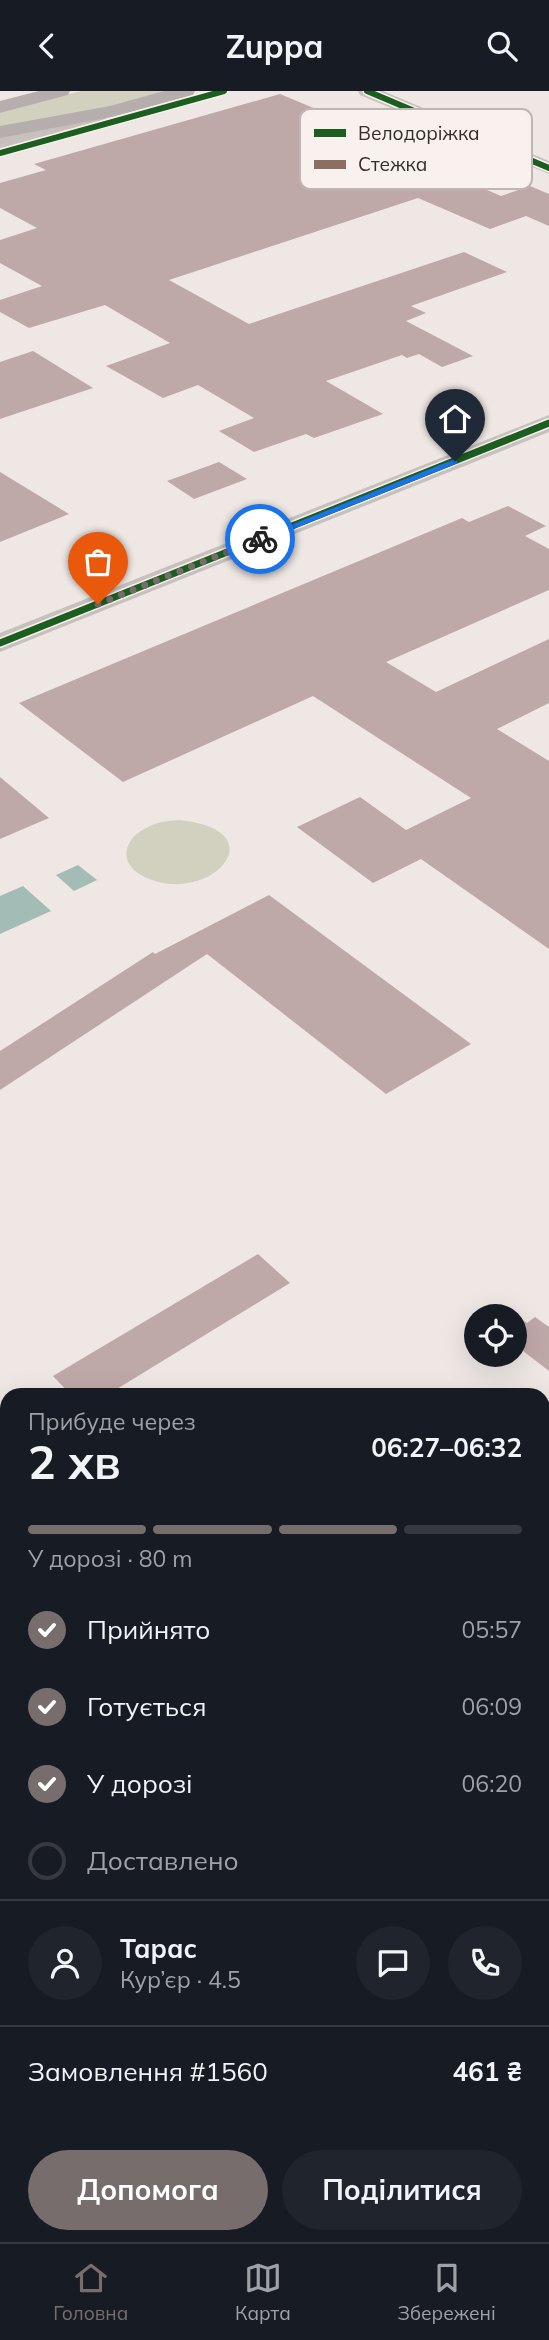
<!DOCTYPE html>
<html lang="uk">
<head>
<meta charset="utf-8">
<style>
	:root { --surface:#171b24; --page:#20242c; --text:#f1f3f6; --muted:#9ea1a6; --line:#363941; --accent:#776d6c }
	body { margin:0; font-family:Mulish,sans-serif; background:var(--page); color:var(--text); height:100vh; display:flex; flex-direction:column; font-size:26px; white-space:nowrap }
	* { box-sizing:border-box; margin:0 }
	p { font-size:23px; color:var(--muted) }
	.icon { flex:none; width:38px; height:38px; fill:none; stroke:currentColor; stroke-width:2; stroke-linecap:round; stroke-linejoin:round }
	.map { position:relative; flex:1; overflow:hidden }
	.side { position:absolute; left:0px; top:1297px; width:550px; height:856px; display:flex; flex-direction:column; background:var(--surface); border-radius:21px 21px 0 0; box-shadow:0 7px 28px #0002 }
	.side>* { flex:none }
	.fabs { position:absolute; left:464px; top:1213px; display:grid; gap:14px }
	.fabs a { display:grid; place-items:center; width:63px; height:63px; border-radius:50%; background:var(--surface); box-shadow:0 7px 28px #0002; font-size:35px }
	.pin { position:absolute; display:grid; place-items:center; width:60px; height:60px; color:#fff; margin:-72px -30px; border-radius:50% 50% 50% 0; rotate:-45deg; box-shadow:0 0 7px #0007 }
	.pin .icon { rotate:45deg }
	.courier { position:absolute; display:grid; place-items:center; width:70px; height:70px; margin:-35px; border:5px solid #1a73e8; border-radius:50%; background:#fff; color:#222; box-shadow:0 2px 9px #0007 }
	.summary em { font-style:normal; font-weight:700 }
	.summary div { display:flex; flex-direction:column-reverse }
	.summary { display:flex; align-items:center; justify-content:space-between; height:119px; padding:0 28px }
	h1 { font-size:46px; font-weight:700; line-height:52px }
	.bar { display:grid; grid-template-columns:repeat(4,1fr); gap:10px 7px; align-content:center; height:84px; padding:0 28px }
	.bar i { height:9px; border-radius:5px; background:var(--line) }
	.bar .current { background:var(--accent) }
	.bar p { grid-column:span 4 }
	.line { display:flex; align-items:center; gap:18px; padding:0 28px; border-top:2px solid var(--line) }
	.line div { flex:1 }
	.round { display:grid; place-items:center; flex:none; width:74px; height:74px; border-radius:37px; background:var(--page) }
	ol { padding:0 28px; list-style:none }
	li { display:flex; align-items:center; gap:21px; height:77px }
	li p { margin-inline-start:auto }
	li .icon { padding:7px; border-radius:50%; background:var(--accent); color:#fff; stroke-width:4 }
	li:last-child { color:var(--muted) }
	li i { width:38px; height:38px; border:4px solid var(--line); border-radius:50% }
	.button { display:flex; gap:14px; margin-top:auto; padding:14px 28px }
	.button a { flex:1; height:80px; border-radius:42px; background:var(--accent); color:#fff; font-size:28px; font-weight:700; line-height:80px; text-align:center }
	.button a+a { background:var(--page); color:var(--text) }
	header { display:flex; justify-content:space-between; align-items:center; height:91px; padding:0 28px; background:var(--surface); font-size:32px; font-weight:700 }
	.menu { display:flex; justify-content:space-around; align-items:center; height:98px; border-top:2px solid var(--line); background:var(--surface); font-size:19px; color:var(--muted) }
	.menu a { display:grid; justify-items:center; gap:4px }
	.menu .current { color:var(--accent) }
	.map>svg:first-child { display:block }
	.green { fill:#d2d1c0 }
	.water { fill:#a3bdb6 }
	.building { fill:#bfa9a8 }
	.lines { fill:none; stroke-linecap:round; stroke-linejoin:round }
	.minor { fill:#c7c0bd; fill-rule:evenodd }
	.major { fill:#b6aeac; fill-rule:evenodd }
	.rail { stroke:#afa9a8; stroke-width:7; stroke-dasharray:2.5 7; stroke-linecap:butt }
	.quiet { stroke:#8d6e63; stroke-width:11; stroke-dasharray:24 11; stroke-linecap:butt }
	.cycleway-far1-casing { stroke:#f9f1ed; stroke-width:9 }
	.cycleway-casing { stroke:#f9f1ed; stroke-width:10 }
	.cycleway-far1 { stroke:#1b5e20; stroke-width:6 }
	.cycleway { stroke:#1b5e20; stroke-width:7 }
	.route { fill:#1a73e8 }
	.done { stroke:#776d6c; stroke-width:7; stroke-dasharray:0 12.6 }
	.key { fill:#f9f1ed; stroke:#bfb6b3; stroke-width:2 }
	.key-label { font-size:19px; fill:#372c2b }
</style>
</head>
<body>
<header><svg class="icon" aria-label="back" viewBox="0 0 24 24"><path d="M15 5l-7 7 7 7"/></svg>Zuppa<svg class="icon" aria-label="search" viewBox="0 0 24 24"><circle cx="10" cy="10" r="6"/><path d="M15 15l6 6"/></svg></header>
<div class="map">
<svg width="549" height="2151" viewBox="0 0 549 2151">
	<rect width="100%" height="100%" fill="#eee7e4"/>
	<g class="green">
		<polygon points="81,0 165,0 149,8 0,37 0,22"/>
		<path d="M 179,729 C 282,739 206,820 141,784 C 117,770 125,746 148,736 C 157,731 168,730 179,729 Z"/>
		<polygon points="0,1853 7,1856 7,1983 0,1974"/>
	</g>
	<g class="water">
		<polygon points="78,774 97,789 74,800 56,784"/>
		<polygon points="23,795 51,820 0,843 0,805"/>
	</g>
	<g class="building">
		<polygon points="280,3 335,26 324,29 501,105 530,95 549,103 549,135 526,125 490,138 418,107 169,189 249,233 464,161 507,181 411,215 426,222 406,230 473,265 442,276 419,263 407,267 402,264 326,290 383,323 314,347 306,343 254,361 219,340 254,327 198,294 163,307 106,275 170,252 105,214 29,237 0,221 0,209 42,195 0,172 0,149 37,137 0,117 0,92 46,79 34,73"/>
		<polygon points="33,260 93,297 0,328 0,271"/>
		<polygon points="219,371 247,388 194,408 167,390"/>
		<polygon points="0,381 69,423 0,451"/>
		<polygon points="508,415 546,435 525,445 549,458 549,499 386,571 436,601 549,548 549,612 497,638 549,670 549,858 421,768 373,792 297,736 360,706 406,739 471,707 313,605 123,691 19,612 462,427 469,431"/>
		<polygon points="0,686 49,727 0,748"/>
		<polygon points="269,804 471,953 386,1003 207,863 0,999 0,960 153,861 155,863"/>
		<polygon points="258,1163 290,1192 107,1304 71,1304 53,1285"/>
		<polygon points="514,1222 527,1232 535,1226 549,1236 549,1280 514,1253"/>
	</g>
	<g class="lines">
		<g class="minor">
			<polygon points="358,0 383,0 549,70 549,83 360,4"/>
			<polygon points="99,18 106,20 109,24 106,28 0,58 0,46"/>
			<polygon points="549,324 549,341 0,561 0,542"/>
			<polygon points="0,1412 7,1415 7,1458 0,1455"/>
			<polygon points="542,1978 549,1980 549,2040 542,2037"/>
		</g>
		<g class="major">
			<polygon points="39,0 70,0 68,4 0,22 0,10"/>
			<polygon points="164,0 195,0 193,4 112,26 0,47 0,35 110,15"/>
		</g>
		<g class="rail">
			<polyline points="542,1682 549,1677"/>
			<polyline points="0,2120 7,2115"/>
		</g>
		<polyline class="quiet" points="542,1691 549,1686"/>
		<g class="cycleway-far1-casing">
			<g id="cycleway-far1">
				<polyline points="367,0 549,77"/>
				<polyline points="0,62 224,0"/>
			</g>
		</g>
		<g class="cycleway-casing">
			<polyline id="cycleway" points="0,552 549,332"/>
		</g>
		<use href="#cycleway-far1" class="cycleway-far1"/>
		<use href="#cycleway" class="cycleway"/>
	</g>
	<polygon class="route" points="455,368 458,372 263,450 256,448"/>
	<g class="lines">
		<polyline class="done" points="98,513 260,448"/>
	</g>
	<rect x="300" y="18" width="232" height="80" rx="10" class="key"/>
	<rect x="314" y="38" width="32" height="8" fill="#1b5e20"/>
	<rect x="314" y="69" width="32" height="9" fill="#8d6e63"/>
	<g class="key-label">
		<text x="358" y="49">Велодоріжка</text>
		<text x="358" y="80">Стежка</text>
	</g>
</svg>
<div class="fabs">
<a><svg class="icon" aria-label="locate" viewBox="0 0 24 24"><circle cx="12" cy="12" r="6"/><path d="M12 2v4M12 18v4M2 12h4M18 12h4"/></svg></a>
</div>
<div class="pin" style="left:98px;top:513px;background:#ea580c"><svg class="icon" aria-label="bag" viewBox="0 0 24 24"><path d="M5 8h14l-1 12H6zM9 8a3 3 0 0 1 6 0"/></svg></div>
<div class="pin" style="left:455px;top:370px;background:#1f2937"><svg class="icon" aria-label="home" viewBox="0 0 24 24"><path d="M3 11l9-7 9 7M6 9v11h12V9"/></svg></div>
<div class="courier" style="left:260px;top:448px"><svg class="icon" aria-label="bike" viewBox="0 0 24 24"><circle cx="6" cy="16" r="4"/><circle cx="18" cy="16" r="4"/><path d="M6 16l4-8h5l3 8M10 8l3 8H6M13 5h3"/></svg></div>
<section class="side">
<div class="summary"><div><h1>2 хв</h1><p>Прибуде через</p></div><em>06:27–06:32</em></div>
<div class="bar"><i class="current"></i><i class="current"></i><i class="current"></i><i></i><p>У дорозі · 80 m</p></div>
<ol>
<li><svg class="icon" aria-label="check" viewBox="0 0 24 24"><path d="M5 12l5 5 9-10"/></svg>Прийнято<p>05:57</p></li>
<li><svg class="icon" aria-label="check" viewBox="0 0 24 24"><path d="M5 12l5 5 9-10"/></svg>Готується<p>06:09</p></li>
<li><svg class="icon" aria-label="check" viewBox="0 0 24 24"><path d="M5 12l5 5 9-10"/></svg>У дорозі<p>06:20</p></li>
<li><i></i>Доставлено</li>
</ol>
<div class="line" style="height:126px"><a class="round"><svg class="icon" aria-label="person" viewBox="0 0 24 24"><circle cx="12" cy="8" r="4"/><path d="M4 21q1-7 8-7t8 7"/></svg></a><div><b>Тарас</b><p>Кур’єр · 4.5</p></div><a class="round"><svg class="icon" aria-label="chat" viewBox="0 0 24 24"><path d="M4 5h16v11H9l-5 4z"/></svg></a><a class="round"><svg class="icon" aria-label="phone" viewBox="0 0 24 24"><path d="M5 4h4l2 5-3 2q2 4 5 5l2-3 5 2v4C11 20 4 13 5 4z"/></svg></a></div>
<div class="line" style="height:91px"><div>Замовлення #1560</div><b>461 ₴</b></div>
<div class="button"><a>Допомога</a><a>Поділитися</a></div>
</section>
</div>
<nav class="menu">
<a class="current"><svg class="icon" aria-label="home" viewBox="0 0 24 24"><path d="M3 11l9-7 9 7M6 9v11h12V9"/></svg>Головна</a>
<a><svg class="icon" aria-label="map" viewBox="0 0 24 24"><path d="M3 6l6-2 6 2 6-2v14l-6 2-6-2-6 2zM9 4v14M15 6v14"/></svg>Карта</a>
<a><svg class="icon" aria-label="saved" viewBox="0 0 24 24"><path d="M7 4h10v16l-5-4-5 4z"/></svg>Збережені</a>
</nav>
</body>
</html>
